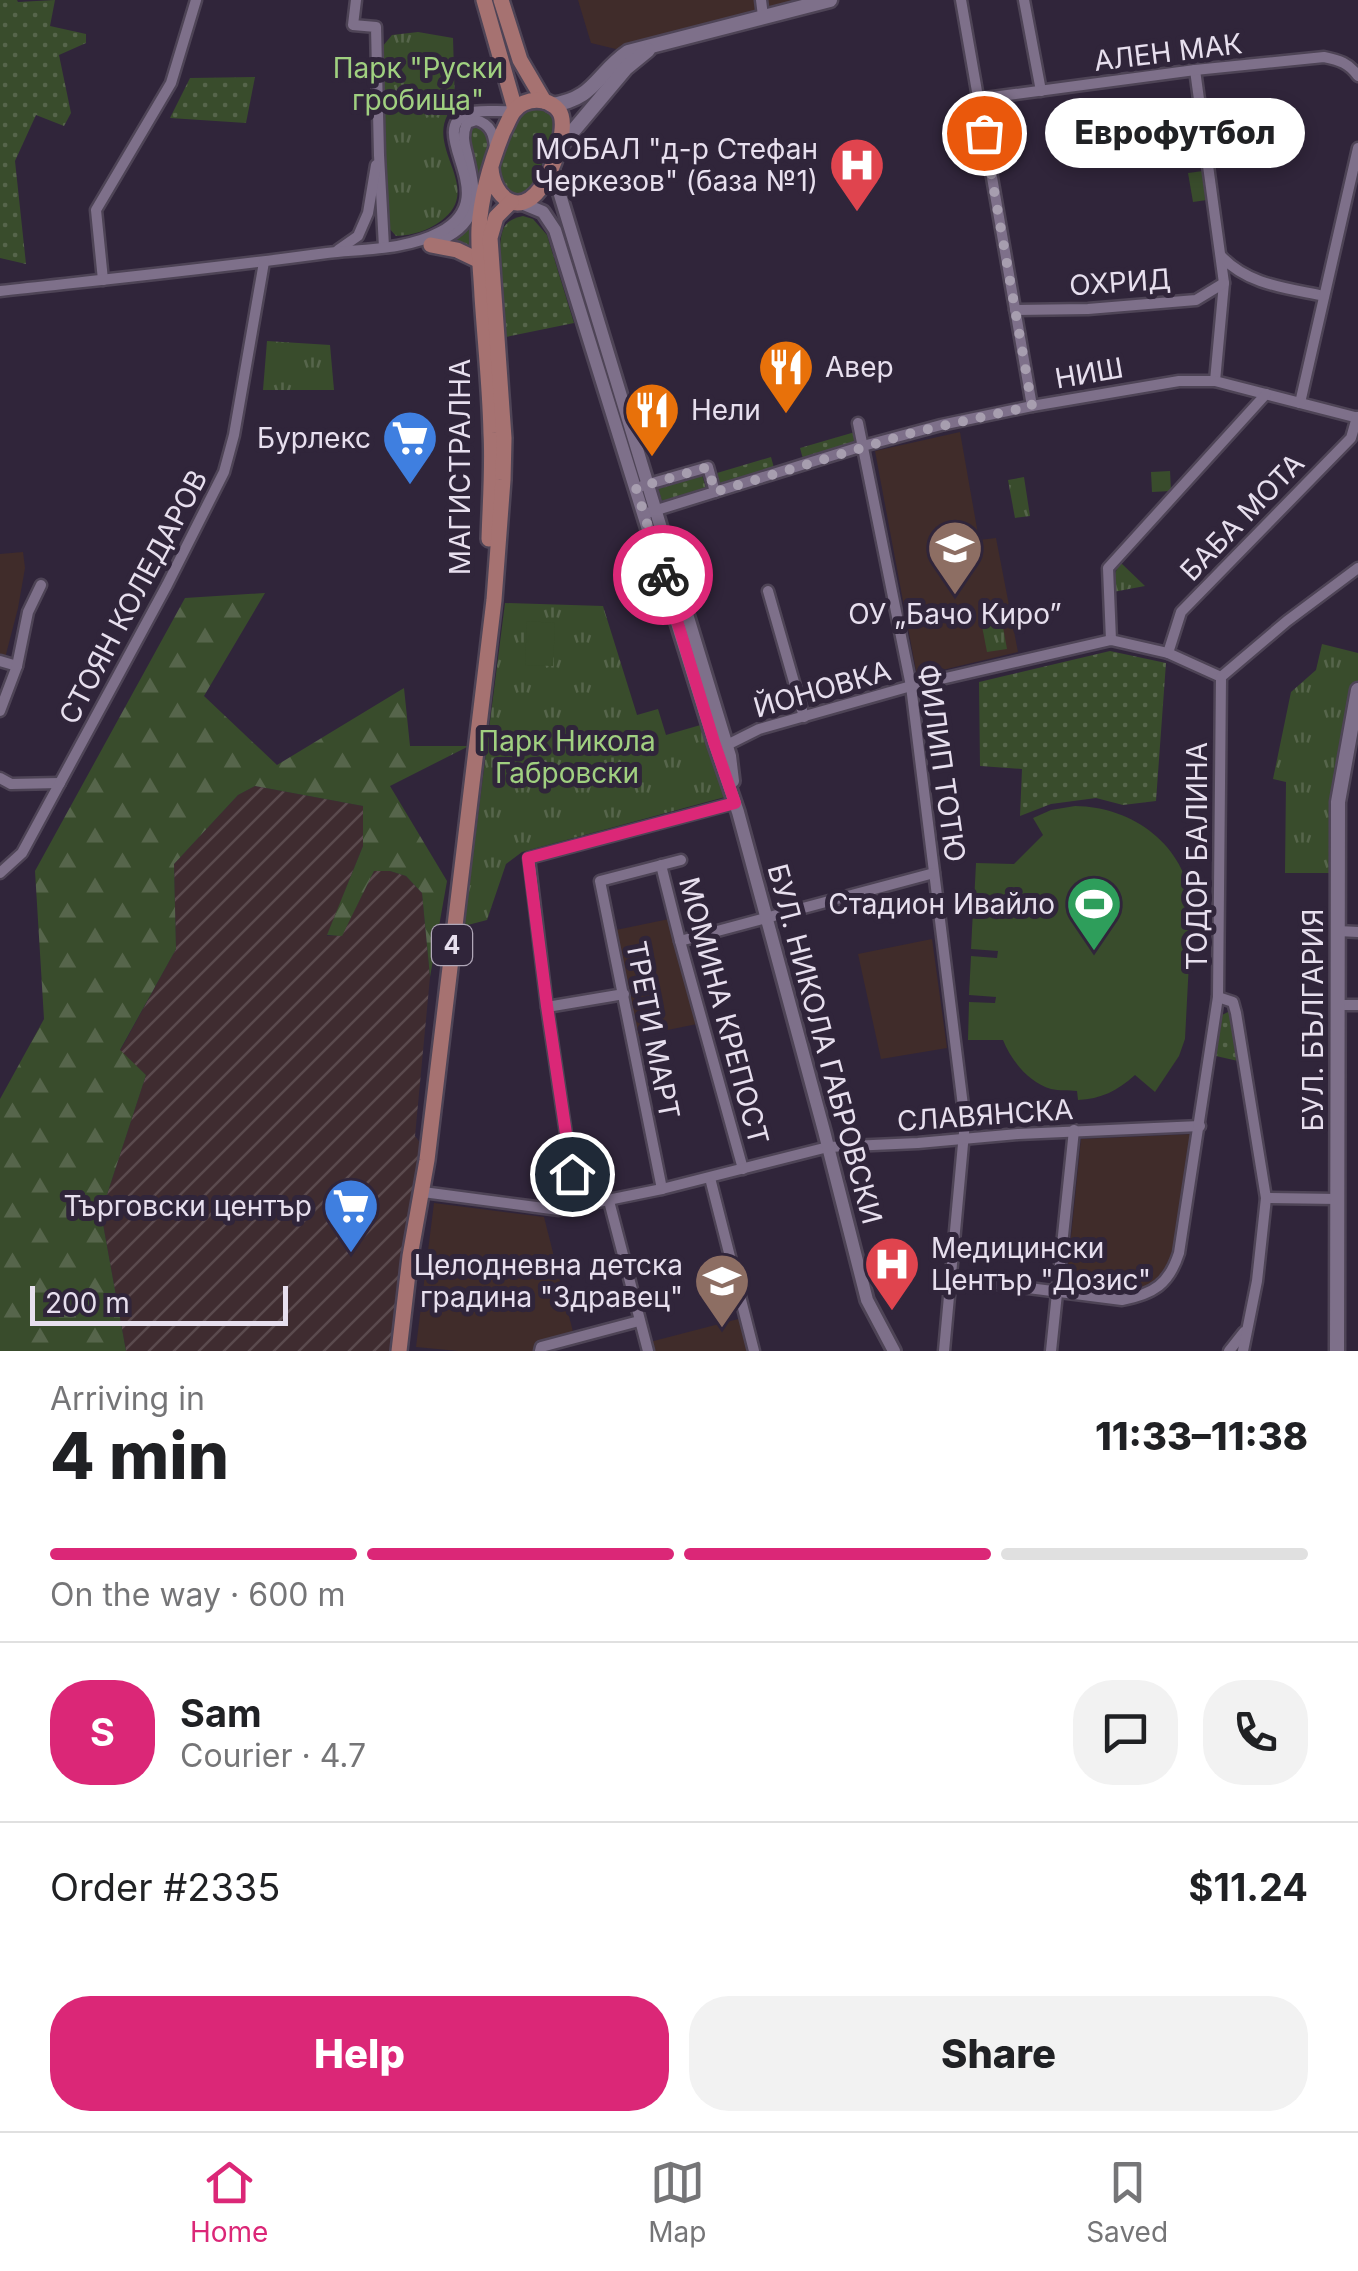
<!DOCTYPE html>
<html lang="en">
<head>
<meta charset="utf-8">
<style>
	:root { --surface:#fff; --page:#f2f2f2; --text:#202124; --muted:#757577; --line:#e0e0e0; --accent:#db2777 }
	body { margin:0; font-family:Inter,sans-serif; background:var(--page); color:var(--text); height:100vh; display:flex; flex-direction:column; font-size:38px; white-space:nowrap }
	* { box-sizing:border-box; margin:0 }
	p { font-size:32px; color:var(--muted) }
	.icon { flex:none; width:55px; height:55px; fill:none; stroke:currentColor; stroke-width:2; stroke-linecap:round; stroke-linejoin:round }
	.map { position:relative; height:1351px; overflow:hidden }
	.sheet { display:flex; flex-direction:column; background:var(--surface); flex:1 }
	.sheet>* { flex:none }
	.scale { position:absolute; left:30px; bottom:25px; width:258px; box-sizing:border-box; padding-left:10px; border:5px solid #e7dfee; border-top:0; font-size:28px; line-height:35px; white-space:nowrap; color:#e7dfee; -webkit-text-stroke:8px #30253a; paint-order:stroke }
	.pin { position:absolute; display:grid; place-items:center; width:85px; height:85px; color:#fff; margin:-42px; border:5px solid #fff; border-radius:50%; box-shadow:0 2px 10px #0007 }
	.courier { position:absolute; display:grid; place-items:center; width:100px; height:100px; margin:-50px; border:8px solid #db2777; border-radius:50%; background:#fff; color:#222; box-shadow:0 2px 12px #0007 }
	.bubble { position:absolute; height:70px; border-radius:35px; background:var(--surface); box-shadow:0 5px 15px #0003; font-size:32px; font-weight:800; line-height:70px; text-align:center }
	.headline em { font-style:normal; font-weight:800 }
	.headline div { display:flex; flex-direction:column-reverse }
	.headline { display:flex; align-items:center; justify-content:space-between; height:170px; padding:0 50px }
	h1 { font-size:65px; font-weight:800; line-height:75px }
	.bar { display:grid; grid-template-columns:repeat(4,1fr); gap:15px 10px; align-content:center; height:120px; padding:0 50px }
	.bar i { height:12px; border-radius:8px; background:var(--line) }
	.bar .current { background:var(--accent) }
	.bar p { grid-column:span 4 }
	.line { display:flex; align-items:center; gap:25px; padding:0 50px; border-top:2px solid var(--line) }
	.line div { flex:1 }
	.round { display:grid; place-items:center; flex:none; width:105px; height:105px; border-radius:40px; background:var(--page) }
	.primary-button { display:flex; gap:20px; margin-top:auto; padding:20px 50px }
	.primary-button a { flex:1; height:115px; border-radius:40px; background:var(--accent); color:#fff; font-size:40px; font-weight:800; line-height:115px; text-align:center }
	.primary-button a+a { background:var(--page); color:var(--text) }
	.tab-bar { display:flex; justify-content:space-around; align-items:center; height:140px; border-top:2px solid var(--line); background:var(--surface); font-size:28px; color:var(--muted) }
	.tab-bar a { display:grid; justify-items:center; gap:5px }
	.tab-bar .current { color:var(--accent) }
	.map>svg:first-child { display:block }
	.industrial { fill:url(#industrial-furrows) }
	.education { fill:#402c2a }
	.grass { fill:url(#grass-dots) }
	.forest { fill:url(#forest-firs) }
	.park { fill:url(#park-tufts) }
	.garden { fill:#394c2c }
	.lines { fill:none; stroke-linecap:round; stroke-linejoin:round }
	.minor-casing { stroke:#4e4456; stroke-width:15 }
	.tertiary-casing { stroke:#4e4456; stroke-width:18 }
	.secondary-casing { stroke:#4e4456; stroke-width:19 }
	.primary-casing { stroke:#4e4456; stroke-width:20 }
	.minor { stroke:#7e708a; stroke-width:10 }
	.tertiary { stroke:#7e708a; stroke-width:12 }
	.secondary { stroke:#7e708a; stroke-width:14 }
	.primary { stroke:#a67271; stroke-width:15 }
	.done { stroke:#a79eaf; stroke-width:10; stroke-dasharray:0 18 }
	.route { stroke:#db2777; stroke-width:12 }
	.labels { text-anchor:middle; dominant-baseline:central; stroke-width:10; stroke-linejoin:round; paint-order:stroke }
	.shield { fill:#30253a; stroke:#b0a7b8; stroke-width:2.5 }
	.shield-label { font-size:25px; font-weight:bold; fill:#e7dfee }
	.street-label { font-size:28px; fill:#e7dfee; stroke:#30253a }
	.park-label { font-size:28px; fill:#a0d080; stroke:#30253a }
	.poi-label { font-size:28px; fill:#e7dfee; stroke:#30253a; text-anchor:end }
</style>
</head>
<body>
<div class="map">
<svg width="1358" height="1351" viewBox="0 0 1358 1351">
	<defs>
		<pattern id="industrial-furrows" width="10" height="10" patternUnits="userSpaceOnUse" patternTransform="scale(2.5)"><rect width="10" height="10" fill="#3f2c30"/><path d="M-1 1l2-2M0 10L10 0M9 11l2-2" fill="none" stroke="#5b4a4e"/></pattern>
		<pattern id="grass-dots" width="8" height="8" patternUnits="userSpaceOnUse" patternTransform="scale(2.5)"><rect width="8" height="8" fill="#394c2c"/><path d="M2 2h.1M6 6h.1" fill="none" stroke="#56654b" stroke-width="1.8" stroke-linecap="round"/></pattern>
		<pattern id="forest-firs" width="22" height="20" patternUnits="userSpaceOnUse" patternTransform="scale(2.5)"><rect width="22" height="20" fill="#394c2c"/><path d="M5 1l3.5 6h-7zM16 11l3.5 6h-7z" fill="#56654b"/></pattern>
		<pattern id="park-tufts" width="24" height="20" patternUnits="userSpaceOnUse" patternTransform="scale(2.5)"><rect width="24" height="20" fill="#394c2c"/><path d="M3 7l-1-3M5 7V3M7 7l1-3M15 17l-1-3M17 17v-4M19 17l1-3" fill="none" stroke="#56654b"/></pattern>
	</defs>
	<rect width="100%" height="100%" fill="#30253a"/>
	<polygon class="industrial" points="255,786 363,806 363,846 327,936 342,935 374,871 390,871 406,876 422,893 430,977 415,1136 421,1144 396,1351 126,1351 101,1213 146,1075 120,1051 176,949 174,864 238,795"/>
	<g class="education">
		<polygon points="578,0 830,0 628,52 591,43"/>
		<polygon points="960,432 979,540 996,538 1018,652 917,676 875,451"/>
		<polygon points="23,552 25,568 18,608 5,658 0,656 0,554"/>
		<polygon points="674,918 702,1023 633,1037 611,931"/>
		<polygon points="932,939 947,1048 881,1059 858,954"/>
		<polygon points="1193,1134 1175,1248 1165,1273 1145,1289 1119,1293 1066,1285 1081,1139"/>
		<polygon points="434,1203 544,1217 574,1336 537,1351 458,1351 416,1347"/>
		<polygon points="746,1317 753,1351 648,1351 646,1343"/>
	</g>
	<g class="grass">
		<polygon points="0,0 17,0 18,2 55,0 50,26 86,34 86,43 59,55 71,113 64,126 36,115 15,161 26,264 0,258"/>
		<polygon points="255,77 246,123 170,118 190,78"/>
		<path d="M 541,106 C 549,111 554,117 554,127 C 554,136 535,184 529,189 C 522,195 513,194 505,191 L 498,171 L 521,111 Z"/>
		<path d="M 481,126 L 488,131 L 490,143 L 482,167 L 475,250 L 455,244 L 453,239 L 472,221 L 480,188 L 466,139 C 468,130 472,128 481,126 Z"/>
		<path d="M 523,216 L 533,219 L 547,235 L 574,323 L 506,337 L 500,245 C 502,228 504,220 523,216 Z"/>
		<polygon points="855,432 858,443 803,459 800,448"/>
		<polygon points="771,457 774,468 720,483 717,473"/>
		<polygon points="702,475 706,488 662,501 658,488"/>
		<polygon points="1110,651 1166,663 1156,801 1123,805 1096,798 1051,804 1020,816 1022,769 980,766 979,682"/>
		<polygon points="1228,1012 1231,1015 1238,1061 1216,1056 1222,1015"/>
	</g>
	<polygon class="forest" points="265,593 204,696 277,765 404,688 410,746 469,746 390,786 447,881 430,977 422,893 406,876 390,871 374,871 342,936 327,935 363,846 363,806 255,786 238,795 174,864 176,949 120,1050 146,1075 101,1213 126,1351 0,1351 0,1099 44,1019 35,871 185,598"/>
	<g class="park">
		<path d="M 418,32 L 453,38 L 455,105 C 417,144 488,187 441,221 C 427,231 413,235 396,236 L 388,227 L 386,205 L 382,47 L 392,35 Z"/>
		<polygon points="267,341 330,345 334,390 263,390"/>
		<polygon points="1170,471 1171,491 1152,492 1151,472"/>
		<polygon points="1024,477 1030,516 1015,518 1008,480"/>
		<polygon points="1120,562 1145,586 1113,592 1113,578"/>
		<polygon points="505,603 603,606 637,715 658,709 666,735 704,724 725,797 522,852 506,864 487,920 464,926"/>
		<polygon points="1002,622 1007,649 987,652 982,626"/>
		<polygon points="1322,644 1358,653 1358,690 1352,715 1338,873 1285,873 1286,782 1273,779 1291,692 1316,670"/>
	</g>
	<g class="garden">
		<polygon points="1203,171 1207,200 1193,202 1188,173"/>
		<polygon points="527,621 555,623 553,666 525,665"/>
		<path d="M 1075,806 C 1134,807 1185,845 1192,905 L 1185,1039 L 1179,1056 L 1155,1092 L 1135,1075 C 1117,1091 1101,1099 1078,1100 L 1077,1091 C 1069,1090 1059,1091 1051,1089 C 1028,1082 1011,1060 1003,1040 L 968,1040 L 969,1002 L 995,1003 L 996,997 L 969,995 L 971,956 L 997,958 L 998,951 L 971,949 L 973,910 L 999,911 L 1000,905 L 974,902 L 976,863 L 1014,864 L 1043,835 L 1033,818 L 1051,810 Z"/>
	</g>
	<g class="lines">
		<g class="minor-casing">
			<g id="minor">
				<polyline points="356,0 353,25 376,27 379,155 384,247"/>
				<polyline points="761,0 763,16"/>
				<polyline points="961,0 1032,406"/>
				<polyline points="1024,0 1041,91"/>
				<polyline points="1195,70 1224,283 1215,381"/>
				<path d="M 978,99 L 1195,70 L 1324,57 C 1339,60 1349,63 1358,76"/>
				<path d="M 430,245 C 481,225 478,201 467,154 C 464,142 462,135 467,123 L 476,120 C 491,124 494,135 495,148"/>
				<polyline points="338,250 358,236 368,213 376,165"/>
				<path d="M 1221,256 C 1248,285 1287,288 1324,296"/>
				<polyline points="103,280 96,210 171,83 196,0"/>
				<path d="M 0,291 C 109,279 218,268 327,253 C 363,249 407,250 440,232 C 506,197 424,133 467,113 C 476,109 501,112 513,111"/>
				<polyline points="1015,310 1088,309 1196,300 1224,283"/>
				<polyline points="1300,403 1358,148"/>
				<polyline points="858,423 911,686 965,1122 944,1351"/>
				<polyline points="642,486 708,467 715,492"/>
				<polyline points="644,514 863,446 941,425 1032,406 1179,381 1215,381 1358,418"/>
				<polyline points="768,591 804,717"/>
				<polyline points="1111,640 1108,568 1266,394"/>
				<polyline points="1168,653 1181,612 1351,438 1357,417"/>
				<polyline points="0,661 17,666"/>
				<polyline points="0,711 17,666 28,612 41,585"/>
				<polyline points="727,745 759,729 911,686 1111,640 1168,653 1221,677"/>
				<polyline points="0,778 11,784 60,783"/>
				<polyline points="661,865 680,941 743,1169"/>
				<polyline points="0,873 22,853 167,585 224,472 234,435 264,262"/>
				<polyline points="1338,931 1358,932"/>
				<polyline points="680,941 934,873"/>
				<polyline points="1338,1005 1358,1005"/>
				<polyline points="547,1007 624,994"/>
				<polyline points="710,1178 754,1351"/>
				<polyline points="662,1189 600,881 681,860"/>
				<polyline points="423,1192 559,1210 662,1189 828,1147 918,1143 1018,1134 1200,1126"/>
				<polyline points="1266,1198 1337,1199"/>
				<polyline points="609,1201 648,1351"/>
				<polyline points="577,1207 547,1007 529,858 735,803"/>
				<path d="M 951,1278 L 1122,1300 C 1154,1294 1169,1284 1179,1253 L 1218,997"/>
				<polyline points="540,1351 541,1347 639,1321"/>
				<polyline points="1051,1351 1074,1130"/>
				<polyline points="1229,1351 1244,1332"/>
				<polyline points="1243,1351 1257,1281 1266,1198 1236,1013 1233,1002 1218,997 1221,677 1287,621 1358,568"/>
			</g>
		</g>
		<g class="tertiary-casing">
			<g id="tertiary">
				<polyline points="551,165 730,756 733,781"/>
				<polyline points="519,202 543,212 555,230 714,742 738,812 824,1131 867,1300 894,1351"/>
			</g>
		</g>
		<g class="secondary-casing">
			<g id="secondary">
				<path d="M 551,105 C 595,99 596,74 628,52 L 830,0"/>
				<polyline points="558,149 626,68 648,50"/>
				<polyline points="1337,1351 1338,802 1358,690"/>
			</g>
		</g>
		<g class="primary-casing">
			<g id="primary">
				<polyline points="484,0 515,109"/>
				<polyline points="501,0 520,60 544,101"/>
				<polyline points="431,245 457,250 480,261"/>
				<path d="M 489,539 C 490,504 493,468 491,433 C 490,387 485,342 482,296 C 481,274 478,250 479,228 C 481,196 491,162 503,132 C 509,121 512,108 524,103 C 536,98 551,100 559,111 C 570,126 551,176 540,189 C 518,218 493,197 491,168"/>
				<polyline points="399,1351 410,1256 427,1160 494,600 503,480 504,438 490,238 496,217 511,202"/>
			</g>
		</g>
		<use href="#minor" class="minor"/>
		<use href="#tertiary" class="tertiary"/>
		<use href="#secondary" class="secondary"/>
		<use href="#primary" class="primary"/>
	</g>
	<g class="lines">
		<polyline class="done" points="663,575 636,488 708,467 715,492 915,432 1032,406 984,133"/>
		<polyline class="route" points="572,1174 547,1006 528,858 735,803 714,742 663,575"/>
	</g>
	<defs>
		<g id="hospital-pin" transform="scale(2.875)"><path d="M0 17L-7.5 6A9.5 9.5 0 1 1 7.5 6Z" fill="#e0444e" stroke="#30253a"/><path d="M-5-5h3v3.5h4V-5h3V5h-3V1.5h-4V5h-3Z" fill="#fff"/></g>
		<g id="restaurant-pin" transform="scale(2.875)"><path d="M0 17L-7.5 6A9.5 9.5 0 1 1 7.5 6Z" fill="#e8710a" stroke="#30253a"/><path d="M-5-6h1v4h1v-4h1v4h1v-4h1v5L-1.5 .5V6h-2V.5L-5-1ZM5-6V6H3V1.5H1.5Q1.5-4 5-6Z" fill="#fff"/></g>
		<g id="supermarket-pin" transform="scale(2.875)"><path d="M0 17L-7.5 6A9.5 9.5 0 1 1 7.5 6Z" fill="#3f7fe0" stroke="#30253a"/><path d="M-6-5.5h2.5l.6 2H6L4.5 2H-2.5L-4.4-4H-6ZM-1.5 3.2a1.3 1.3 0 1 0 .1 0ZM3 3.2a1.3 1.3 0 1 0 .1 0Z" fill="#fff"/></g>
		<g id="school-pin" transform="scale(2.875)"><path d="M0 17L-7.5 6A9.5 9.5 0 1 1 7.5 6Z" fill="#8d6e63" stroke="#30253a"/><path d="M0-5L7-2L0 1L-7-2ZM-4 1L0 2.5L4 1V4Q0 6-4 4Z" fill="#fff"/></g>
		<g id="stadium-pin" transform="scale(2.875)"><path d="M0 17L-7.5 6A9.5 9.5 0 1 1 7.5 6Z" fill="#2e9e5b" stroke="#30253a"/><path d="M0-5a6.5 5 0 1 0 0 10a6.5 5 0 1 0 0-10ZM-3.5-1.8h7v3.6h-7Z" fill="#fff"/></g>
	</defs>
	<g fill-rule="evenodd">
		<use href="#hospital-pin" x="857" y="165"/>
		<use href="#restaurant-pin" x="786" y="367"/>
		<use href="#restaurant-pin" x="652" y="410"/>
		<use href="#supermarket-pin" x="410" y="438"/>
		<use href="#school-pin" x="955" y="548"/>
		<use href="#stadium-pin" x="1094" y="904"/>
		<use href="#supermarket-pin" x="351" y="1206"/>
		<use href="#hospital-pin" x="892" y="1264"/>
		<use href="#school-pin" x="722" y="1281"/>
	</g>
	<g class="labels">
		<rect class="shield" x="432" y="925" width="40" height="40" rx="8"/>
		<g class="shield-label">
			<text x="452" y="945">4</text>
		</g>
		<g class="street-label">
			<text transform="translate(1168 52) rotate(-7)">АЛЕН МАК</text>
			<text transform="translate(1120 282) rotate(-4)">ОХРИД</text>
			<text transform="translate(1089 373) rotate(-10)">НИШ</text>
			<text transform="translate(460 467) rotate(-90)">МАГИСТРАЛНА</text>
			<text transform="translate(1242 517) rotate(-46)">БАБА МОТА</text>
			<text transform="translate(133 597) rotate(-62)">СТОЯН КОЛЕДАРОВ</text>
			<text transform="translate(822 689) rotate(-16)">ЙОНОВКА</text>
			<text transform="translate(942 763) rotate(82)">ФИЛИП ТОТЮ</text>
			<text transform="translate(1197 856) rotate(-90)">ТОДОР БАЛИНА</text>
			<text transform="translate(724 1011) rotate(75)">МОМИНА КРЕПОСТ</text>
			<text transform="translate(1313 1020) rotate(-90)">БУЛ. БЪЛГАРИЯ</text>
			<text transform="translate(653 1030) rotate(79)">ТРЕТИ МАРТ</text>
			<text transform="translate(825 1044) rotate(75)">БУЛ. НИКОЛА ГАБРОВСКИ</text>
			<text transform="translate(985 1115) rotate(-4)">СЛАВЯНСКА</text>
		</g>
		<g class="park-label">
			<text x="418" y="68">Парк "Руски<tspan x="418" dy="32">гробища"</tspan></text>
			<text x="567" y="741">Парк Никола<tspan x="567" dy="32">Габровски</tspan></text>
		</g>
		<g class="poi-label">
			<text x="818" y="149">МОБАЛ "д-р Стефан<tspan x="818" dy="32">Черкезов" (база №1)</tspan></text>
			<text x="825" y="367" text-anchor="start">Авер</text>
			<text x="691" y="410" text-anchor="start">Нели</text>
			<text x="371" y="438">Бурлекс</text>
			<text x="955" y="614" text-anchor="middle">ОУ „Бачо Киро”</text>
			<text x="1055" y="904">Стадион Ивайло</text>
			<text x="312" y="1206">Търговски център</text>
			<text x="931" y="1248" text-anchor="start">Медицински<tspan x="931" dy="32">Център "Дозис"</tspan></text>
			<text x="683" y="1265">Целодневна детска<tspan x="683" dy="32">градина "Здравец"</tspan></text>
		</g>
	</g>
</svg>
<div class="scale">200 m</div>
<div class="pin" style="left:984px;top:133px;background:#ea580c"><svg class="icon" aria-label="bag" viewBox="0 0 24 24"><path d="M5 8h14l-1 12H6zM9 8a3 3 0 0 1 6 0"/></svg></div>
<div class="pin" style="left:572px;top:1174px;background:#1f2937"><svg class="icon" aria-label="home" viewBox="0 0 24 24"><path d="M3 11l9-7 9 7M6 9v11h12V9"/></svg></div>
<div class="courier" style="left:663px;top:575px"><svg class="icon" aria-label="bike" viewBox="0 0 24 24"><circle cx="6" cy="16" r="4"/><circle cx="18" cy="16" r="4"/><path d="M6 16l4-8h5l3 8M10 8l3 8H6M13 5h3"/></svg></div>
<div class="bubble" style="left:1045px;top:98px;width:260px">Еврофутбол</div>
</div>
<section class="sheet">
<div class="headline"><div><h1>4 min</h1><p>Arriving in</p></div><em>11:33–11:38</em></div>
<div class="bar"><i class="current"></i><i class="current"></i><i class="current"></i><i></i><p>On the way · 600 m</p></div>
<div class="line" style="height:180px"><b class="round" style="background:var(--accent);color:#fff">S</b><div><b>Sam</b><p>Courier · 4.7</p></div><a class="round"><svg class="icon" aria-label="chat" viewBox="0 0 24 24"><path d="M4 5h16v11H9l-5 4z"/></svg></a><a class="round"><svg class="icon" aria-label="phone" viewBox="0 0 24 24"><path d="M5 4h4l2 5-3 2q2 4 5 5l2-3 5 2v4C11 20 4 13 5 4z"/></svg></a></div>
<div class="line" style="height:130px"><div>Order #2335</div><b>$11.24</b></div>
<div class="primary-button"><a>Help</a><a>Share</a></div>
</section>
<nav class="tab-bar">
<a class="current"><svg class="icon" aria-label="home" viewBox="0 0 24 24"><path d="M3 11l9-7 9 7M6 9v11h12V9"/></svg>Home</a>
<a><svg class="icon" aria-label="map" viewBox="0 0 24 24"><path d="M3 6l6-2 6 2 6-2v14l-6 2-6-2-6 2zM9 4v14M15 6v14"/></svg>Map</a>
<a><svg class="icon" aria-label="saved" viewBox="0 0 24 24"><path d="M7 4h10v16l-5-4-5 4z"/></svg>Saved</a>
</nav>
</body>
</html>
